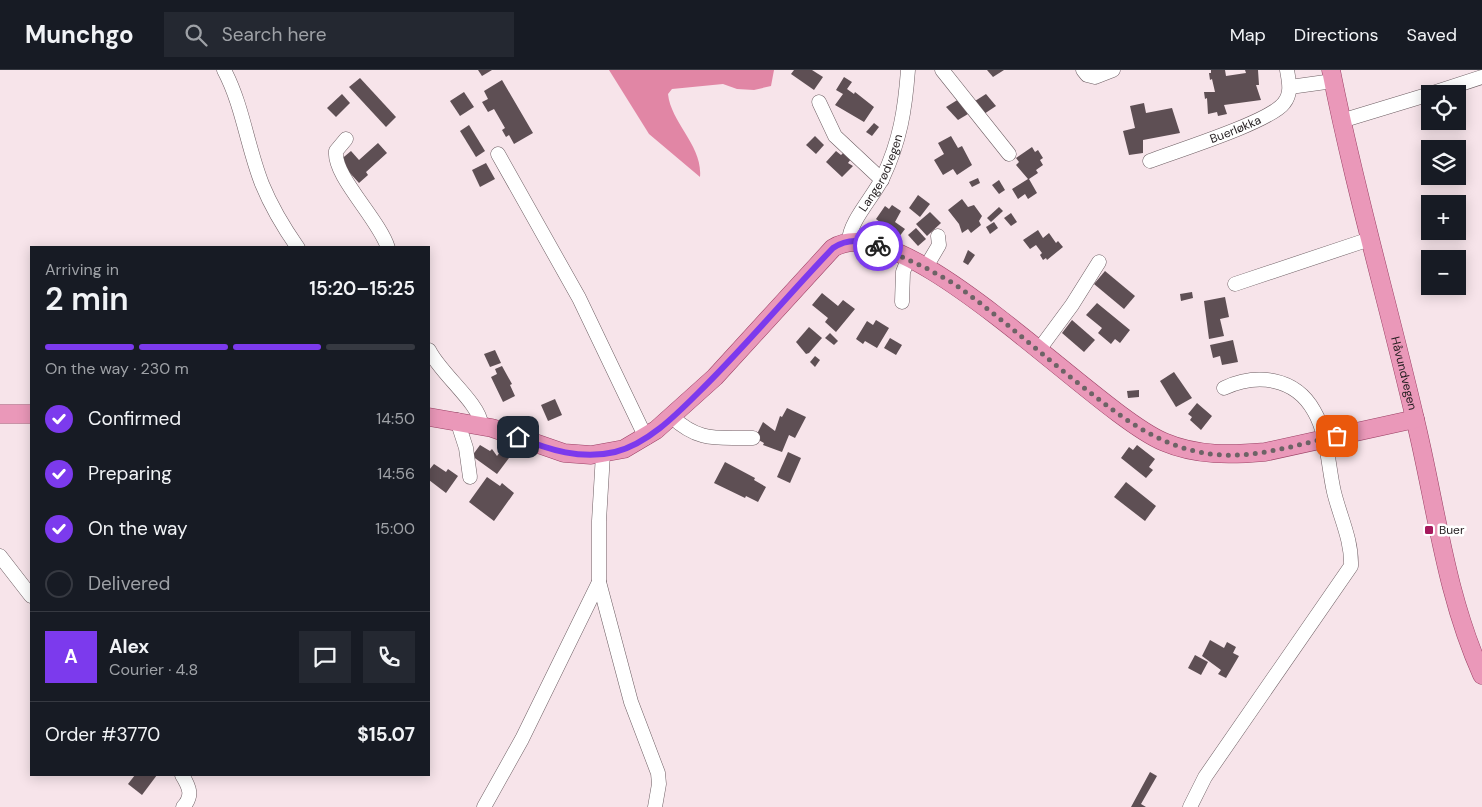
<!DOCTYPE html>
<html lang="en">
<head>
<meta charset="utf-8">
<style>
	:root { --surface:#171b24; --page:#242831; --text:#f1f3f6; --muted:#9ea1a6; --line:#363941; --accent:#7c3aed }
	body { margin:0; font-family:"DM Sans",sans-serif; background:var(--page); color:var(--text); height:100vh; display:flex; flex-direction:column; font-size:19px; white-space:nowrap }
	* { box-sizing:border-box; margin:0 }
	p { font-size:16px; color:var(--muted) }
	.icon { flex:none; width:28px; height:28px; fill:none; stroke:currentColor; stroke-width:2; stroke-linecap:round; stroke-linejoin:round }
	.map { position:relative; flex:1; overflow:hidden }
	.drawer { position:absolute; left:30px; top:176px; width:400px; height:530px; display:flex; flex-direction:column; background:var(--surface); border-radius:0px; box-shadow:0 2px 12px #0003 }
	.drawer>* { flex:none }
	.buttons { position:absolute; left:1421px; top:15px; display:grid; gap:10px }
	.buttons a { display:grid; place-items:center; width:45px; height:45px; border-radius:0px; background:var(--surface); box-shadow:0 2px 12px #0003; font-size:25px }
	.pin { position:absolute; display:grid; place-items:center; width:42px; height:42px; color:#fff; margin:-21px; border-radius:10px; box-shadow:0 2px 8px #0006 }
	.courier { position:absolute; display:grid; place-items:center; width:50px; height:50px; margin:-25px; border:4px solid #7c3aed; border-radius:50%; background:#fff; color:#222; box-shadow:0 1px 6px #0007 }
	.headline em { font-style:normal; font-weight:600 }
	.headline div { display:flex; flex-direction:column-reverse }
	.headline { display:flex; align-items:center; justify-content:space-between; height:85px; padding:0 15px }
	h1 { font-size:32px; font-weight:600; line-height:38px }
	.bar { display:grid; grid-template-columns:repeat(4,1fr); gap:8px 5px; align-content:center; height:60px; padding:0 15px }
	.bar i { height:6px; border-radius:4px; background:var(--line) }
	.bar .active { background:var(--accent) }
	.bar p { grid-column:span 4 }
	.line { display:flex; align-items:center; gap:12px; padding:0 15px; border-top:1px solid var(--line) }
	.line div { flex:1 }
	.round { display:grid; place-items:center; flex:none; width:52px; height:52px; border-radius:0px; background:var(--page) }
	ol { padding:0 15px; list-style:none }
	li { display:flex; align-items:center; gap:15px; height:55px }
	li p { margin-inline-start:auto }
	li .icon { padding:5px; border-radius:50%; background:var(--accent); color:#fff; stroke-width:4 }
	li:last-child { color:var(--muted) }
	li i { width:28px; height:28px; border:2px solid var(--line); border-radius:50% }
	header { display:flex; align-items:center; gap:30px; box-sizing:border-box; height:70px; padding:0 25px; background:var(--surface); border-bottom:1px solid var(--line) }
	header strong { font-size:24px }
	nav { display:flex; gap:28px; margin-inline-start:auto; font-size:18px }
	.search { width:350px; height:45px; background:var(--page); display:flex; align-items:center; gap:12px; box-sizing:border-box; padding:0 18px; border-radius:0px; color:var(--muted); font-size:19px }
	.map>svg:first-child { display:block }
	.forest { fill:#e186a5 }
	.building { fill:#5e4f54 }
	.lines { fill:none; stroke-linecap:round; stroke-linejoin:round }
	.minor-casing { stroke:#6d5e63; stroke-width:15 }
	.major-casing { stroke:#9b4165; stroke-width:19 }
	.minor { stroke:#fff; stroke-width:14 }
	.major { stroke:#ea98b9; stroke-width:18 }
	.done { stroke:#6d6366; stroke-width:5; stroke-dasharray:0 9 }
	.route { stroke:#7c3aed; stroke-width:6 }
	.poi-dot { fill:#a6195d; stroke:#fff; stroke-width:2 }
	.labels { text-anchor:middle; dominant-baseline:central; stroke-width:5; stroke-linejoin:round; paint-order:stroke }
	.street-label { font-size:12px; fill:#231d1f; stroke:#fff }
	.poi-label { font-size:12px; fill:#231d1f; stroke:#fff; text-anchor:start }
</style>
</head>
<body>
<header>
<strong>Munchgo</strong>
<div class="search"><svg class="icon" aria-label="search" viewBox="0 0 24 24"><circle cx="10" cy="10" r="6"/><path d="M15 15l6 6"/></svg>Search here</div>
<nav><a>Map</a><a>Directions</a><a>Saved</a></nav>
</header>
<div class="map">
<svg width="1482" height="737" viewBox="0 0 1482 737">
	<rect width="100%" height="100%" fill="#f7e4ea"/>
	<path class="forest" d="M 609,0 L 774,0 L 771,16 L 754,20 L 737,19 L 723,14 L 672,19 L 668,24 C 671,53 703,76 700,107 L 649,64 Z"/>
	<g class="building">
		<polygon points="478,0 492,0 482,6"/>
		<polygon points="794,0 812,0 823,7 814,20 791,4"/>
		<polygon points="987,0 1004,0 993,7"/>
		<polygon points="1211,0 1225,0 1226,6 1246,3 1245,0 1258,0 1259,15 1256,15 1261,30 1224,35 1227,44 1218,46 1217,42 1208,44 1207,28 1205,29 1204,22 1215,22 1212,9 1210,10 1209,3 1211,3"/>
		<polygon points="844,7 852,12 847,19 854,24 855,22 874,37 864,52 835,35 843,24 836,20"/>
		<polygon points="360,8 396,47 386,57 349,17"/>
		<polygon points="502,10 533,63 514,74 509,65 506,67 502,60 505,58 494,39 488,42 482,32 488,29 484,21"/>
		<polygon points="464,22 474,37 460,46 450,31"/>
		<polygon points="342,24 350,33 336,47 327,38"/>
		<polygon points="986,24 996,36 984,44 975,31"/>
		<polygon points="959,29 968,44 958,50 946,37"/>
		<polygon points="1144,33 1146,43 1172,38 1180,63 1143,70 1143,83 1129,85 1123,61 1135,58 1130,36"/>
		<polygon points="874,53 879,57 872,66 866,62"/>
		<polygon points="469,55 485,81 476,87 460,61"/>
		<polygon points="815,66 824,75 816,84 806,75"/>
		<polygon points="951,66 958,78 962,76 972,95 957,105 953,99 943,105 934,90 944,84 938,73"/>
		<polygon points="378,73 387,83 366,102 368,105 359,113 339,91 351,81 359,90"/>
		<polygon points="1032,77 1035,82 1038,80 1043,88 1040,90 1043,95 1036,100 1038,103 1029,109 1037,123 1028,129 1025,124 1018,129 1012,119 1028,109 1016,95 1019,92 1016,88"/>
		<polygon points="836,81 841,85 844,82 851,89 848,93 853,96 842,107 826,92"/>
		<polygon points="486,93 495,109 480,117 472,100"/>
		<polygon points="978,108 980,113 972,117 969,112"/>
		<polygon points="999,110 1005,120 999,124 992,115"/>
		<polygon points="918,125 930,134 920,147 909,138"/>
		<polygon points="962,129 968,137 974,135 982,146 979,151 981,155 971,163 968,159 962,163 959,154 948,140"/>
		<polygon points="892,135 901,141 895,152 905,159 899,167 876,149 885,136 889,139"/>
		<polygon points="999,137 1003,141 991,152 987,148"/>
		<polygon points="930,142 941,153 927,166 916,154"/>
		<polygon points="1011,143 1017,152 1011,156 1004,148"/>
		<polygon points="994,152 998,158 990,164 986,157"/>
		<polygon points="916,158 926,169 918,176 908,165"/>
		<polygon points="1038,160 1043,168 1049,163 1056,173 1058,171 1063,177 1047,190 1046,188 1043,190 1040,185 1042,183 1036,175 1030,179 1023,170"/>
		<polygon points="968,180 975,185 968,195 963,192"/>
		<polygon points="1105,201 1135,226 1124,239 1094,214"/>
		<polygon points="1192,222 1193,228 1181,231 1180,224"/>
		<polygon points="822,223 838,236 843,230 855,239 836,262 825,252 828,248 812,235"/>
		<polygon points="1225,227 1229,247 1220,249 1224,266 1209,269 1204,231"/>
		<polygon points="1097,233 1130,260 1120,273 1115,269 1111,274 1098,263 1102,258 1086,245"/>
		<polygon points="876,250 889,258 877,278 865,271 863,274 856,269 867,251 873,255"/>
		<polygon points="1072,250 1095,270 1084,282 1062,263"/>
		<polygon points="809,257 822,268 809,283 806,284 796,272"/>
		<polygon points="830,263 838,271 834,275 825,268"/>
		<polygon points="890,268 902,275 896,285 884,278"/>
		<polygon points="1233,270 1238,292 1222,295 1220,286 1213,288 1210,275"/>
		<polygon points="495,280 501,293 490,297 484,284"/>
		<polygon points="815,286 820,290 815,297 810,292"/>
		<polygon points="502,296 512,314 510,315 515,326 503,332 491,307 497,304 495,299"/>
		<polygon points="1174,302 1192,328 1176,337 1160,311"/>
		<polygon points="1139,320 1139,327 1128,328 1127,321"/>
		<polygon points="555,329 562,345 548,351 541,335"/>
		<polygon points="1197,333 1212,346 1201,360 1190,350 1192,347 1188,344"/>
		<polygon points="787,338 806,347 795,368 789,365 782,382 763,375 764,373 755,368 763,352 775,361 780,346 782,347"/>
		<polygon points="480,375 490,381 492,379 497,386 500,382 509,388 497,404 472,386"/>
		<polygon points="1137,375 1155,389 1149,397 1153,400 1146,408 1121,388 1129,377 1133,380"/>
		<polygon points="788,382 801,388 790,413 777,407"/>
		<polygon points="725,392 755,408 754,410 766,417 758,432 746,426 745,428 714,413"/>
		<polygon points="434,394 446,402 448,399 458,406 446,423 429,410 429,400"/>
		<polygon points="487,407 500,416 502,413 514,423 494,451 469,432"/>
		<polygon points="1126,412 1156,436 1145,451 1114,427"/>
		<polygon points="1210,570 1224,578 1227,572 1236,577 1233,583 1239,586 1226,608 1218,604 1221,600 1202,586"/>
		<polygon points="1195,585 1208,592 1201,605 1188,598"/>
		<polygon points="1150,702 1157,706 1141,734 1146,737 1131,737"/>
		<polygon points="135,705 157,705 142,725 128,714"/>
	</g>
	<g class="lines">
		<g class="minor-casing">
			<g id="minor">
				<path d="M 224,0 C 243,36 247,76 262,114 C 271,136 284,158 298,178"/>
				<polyline points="942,0 1009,84"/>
				<polyline points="1083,0 1087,5 1095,7 1113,0"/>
				<polyline points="1290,17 1333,11"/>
				<polyline points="1430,24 1482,7"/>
				<polyline points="819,32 835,66 882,110"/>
				<polyline points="1341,51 1430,24"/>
				<path d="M 346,69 L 336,81 C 333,106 379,149 388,178"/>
				<polyline points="498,84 579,228 646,368"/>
				<path id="s1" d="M 1150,91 C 1176,81 1270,52 1284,33 C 1292,23 1289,12 1287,0"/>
				<path id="s2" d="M 849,171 C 849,152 874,126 883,107 C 900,71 905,40 908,0"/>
				<polyline points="926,197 939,175 938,166"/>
				<polyline points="1235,214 1370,169"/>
				<polyline points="902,232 903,202 908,189"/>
				<path d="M 429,280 C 440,303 480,334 481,354"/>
				<polyline points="1038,281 1072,235 1099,192"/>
				<path d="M 672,347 C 700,373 718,367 753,368"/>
				<polyline points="457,350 466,378 470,407"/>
				<polyline points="0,486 31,526"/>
				<polyline points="599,512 631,632 658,703 659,714 655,737"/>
				<path d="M 182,705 C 190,718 193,726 183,737"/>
				<polyline points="484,737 522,669 599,512 599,451 603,384"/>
				<path d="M 1190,737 L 1205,707 L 1351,496 C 1352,470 1340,447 1334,422 C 1328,396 1328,365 1314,341 C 1295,307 1257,303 1224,318"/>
			</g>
		</g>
		<g class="major-casing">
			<g id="major">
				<path id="s3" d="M 1331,0 C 1354,117 1388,233 1415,349 C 1436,435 1445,523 1482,605"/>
				<polyline points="0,344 31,344"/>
				<path d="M 429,347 L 492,358 L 564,383 L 591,385 L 624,379 L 656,360 L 715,307 L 833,178 C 903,134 1094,343 1164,372 C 1197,386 1231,385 1265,382 L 1415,349"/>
			</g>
		</g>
		<use href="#minor" class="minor"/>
		<use href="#major" class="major"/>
	</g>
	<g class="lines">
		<path class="done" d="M 878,176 L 926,198 L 953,213 C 997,244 1036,280 1078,313 C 1122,348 1163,381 1221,385 C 1260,387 1300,374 1337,366"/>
		<path class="route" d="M 518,367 C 549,380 581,390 615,382 C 647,374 675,346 698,323 C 745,277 787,226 833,178 C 848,168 862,170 878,176"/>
	</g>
	<rect class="poi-dot" x="1424" y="455" width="10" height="10" rx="2.5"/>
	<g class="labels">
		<g class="street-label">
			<text stroke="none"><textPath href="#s1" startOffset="91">Buerløkka</textPath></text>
			<text stroke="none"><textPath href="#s2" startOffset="76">Langerødvegen</textPath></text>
			<text stroke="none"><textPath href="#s3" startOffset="312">Håvundvegen</textPath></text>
		</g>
		<g class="poi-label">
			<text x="1439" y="460">Buer</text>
		</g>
	</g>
</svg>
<div class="buttons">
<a><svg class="icon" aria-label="locate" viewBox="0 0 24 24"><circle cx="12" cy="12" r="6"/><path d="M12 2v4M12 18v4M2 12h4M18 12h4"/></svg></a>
<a><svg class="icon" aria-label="layers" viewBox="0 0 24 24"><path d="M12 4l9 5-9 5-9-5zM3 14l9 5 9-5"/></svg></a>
<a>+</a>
<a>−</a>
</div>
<div class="pin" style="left:1337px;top:366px;background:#ea580c"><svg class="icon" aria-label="bag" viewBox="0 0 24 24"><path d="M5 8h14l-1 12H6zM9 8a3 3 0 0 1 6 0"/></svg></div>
<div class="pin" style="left:518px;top:367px;background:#1f2937"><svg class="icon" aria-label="home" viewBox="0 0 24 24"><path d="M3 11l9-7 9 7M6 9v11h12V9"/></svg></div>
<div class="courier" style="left:878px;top:176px"><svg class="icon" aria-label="bike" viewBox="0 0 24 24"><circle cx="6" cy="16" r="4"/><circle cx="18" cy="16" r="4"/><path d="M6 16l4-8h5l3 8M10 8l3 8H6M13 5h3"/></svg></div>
<section class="drawer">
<div class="headline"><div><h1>2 min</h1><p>Arriving in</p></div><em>15:20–15:25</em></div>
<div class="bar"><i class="active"></i><i class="active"></i><i class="active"></i><i></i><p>On the way · 230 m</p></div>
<ol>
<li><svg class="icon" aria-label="check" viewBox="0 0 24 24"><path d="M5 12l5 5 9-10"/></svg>Confirmed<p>14:50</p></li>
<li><svg class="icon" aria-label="check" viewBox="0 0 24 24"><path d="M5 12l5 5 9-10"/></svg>Preparing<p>14:56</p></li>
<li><svg class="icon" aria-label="check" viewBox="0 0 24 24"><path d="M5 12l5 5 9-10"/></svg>On the way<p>15:00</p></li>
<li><i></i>Delivered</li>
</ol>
<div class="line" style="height:90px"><b class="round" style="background:var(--accent);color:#fff">A</b><div><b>Alex</b><p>Courier · 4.8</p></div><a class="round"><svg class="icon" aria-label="chat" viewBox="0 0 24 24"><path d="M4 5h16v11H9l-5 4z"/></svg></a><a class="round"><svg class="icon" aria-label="phone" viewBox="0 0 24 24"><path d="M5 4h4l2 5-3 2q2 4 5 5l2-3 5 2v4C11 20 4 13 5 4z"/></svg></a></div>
<div class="line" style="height:65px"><div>Order #3770</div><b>$15.07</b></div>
</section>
</div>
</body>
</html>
